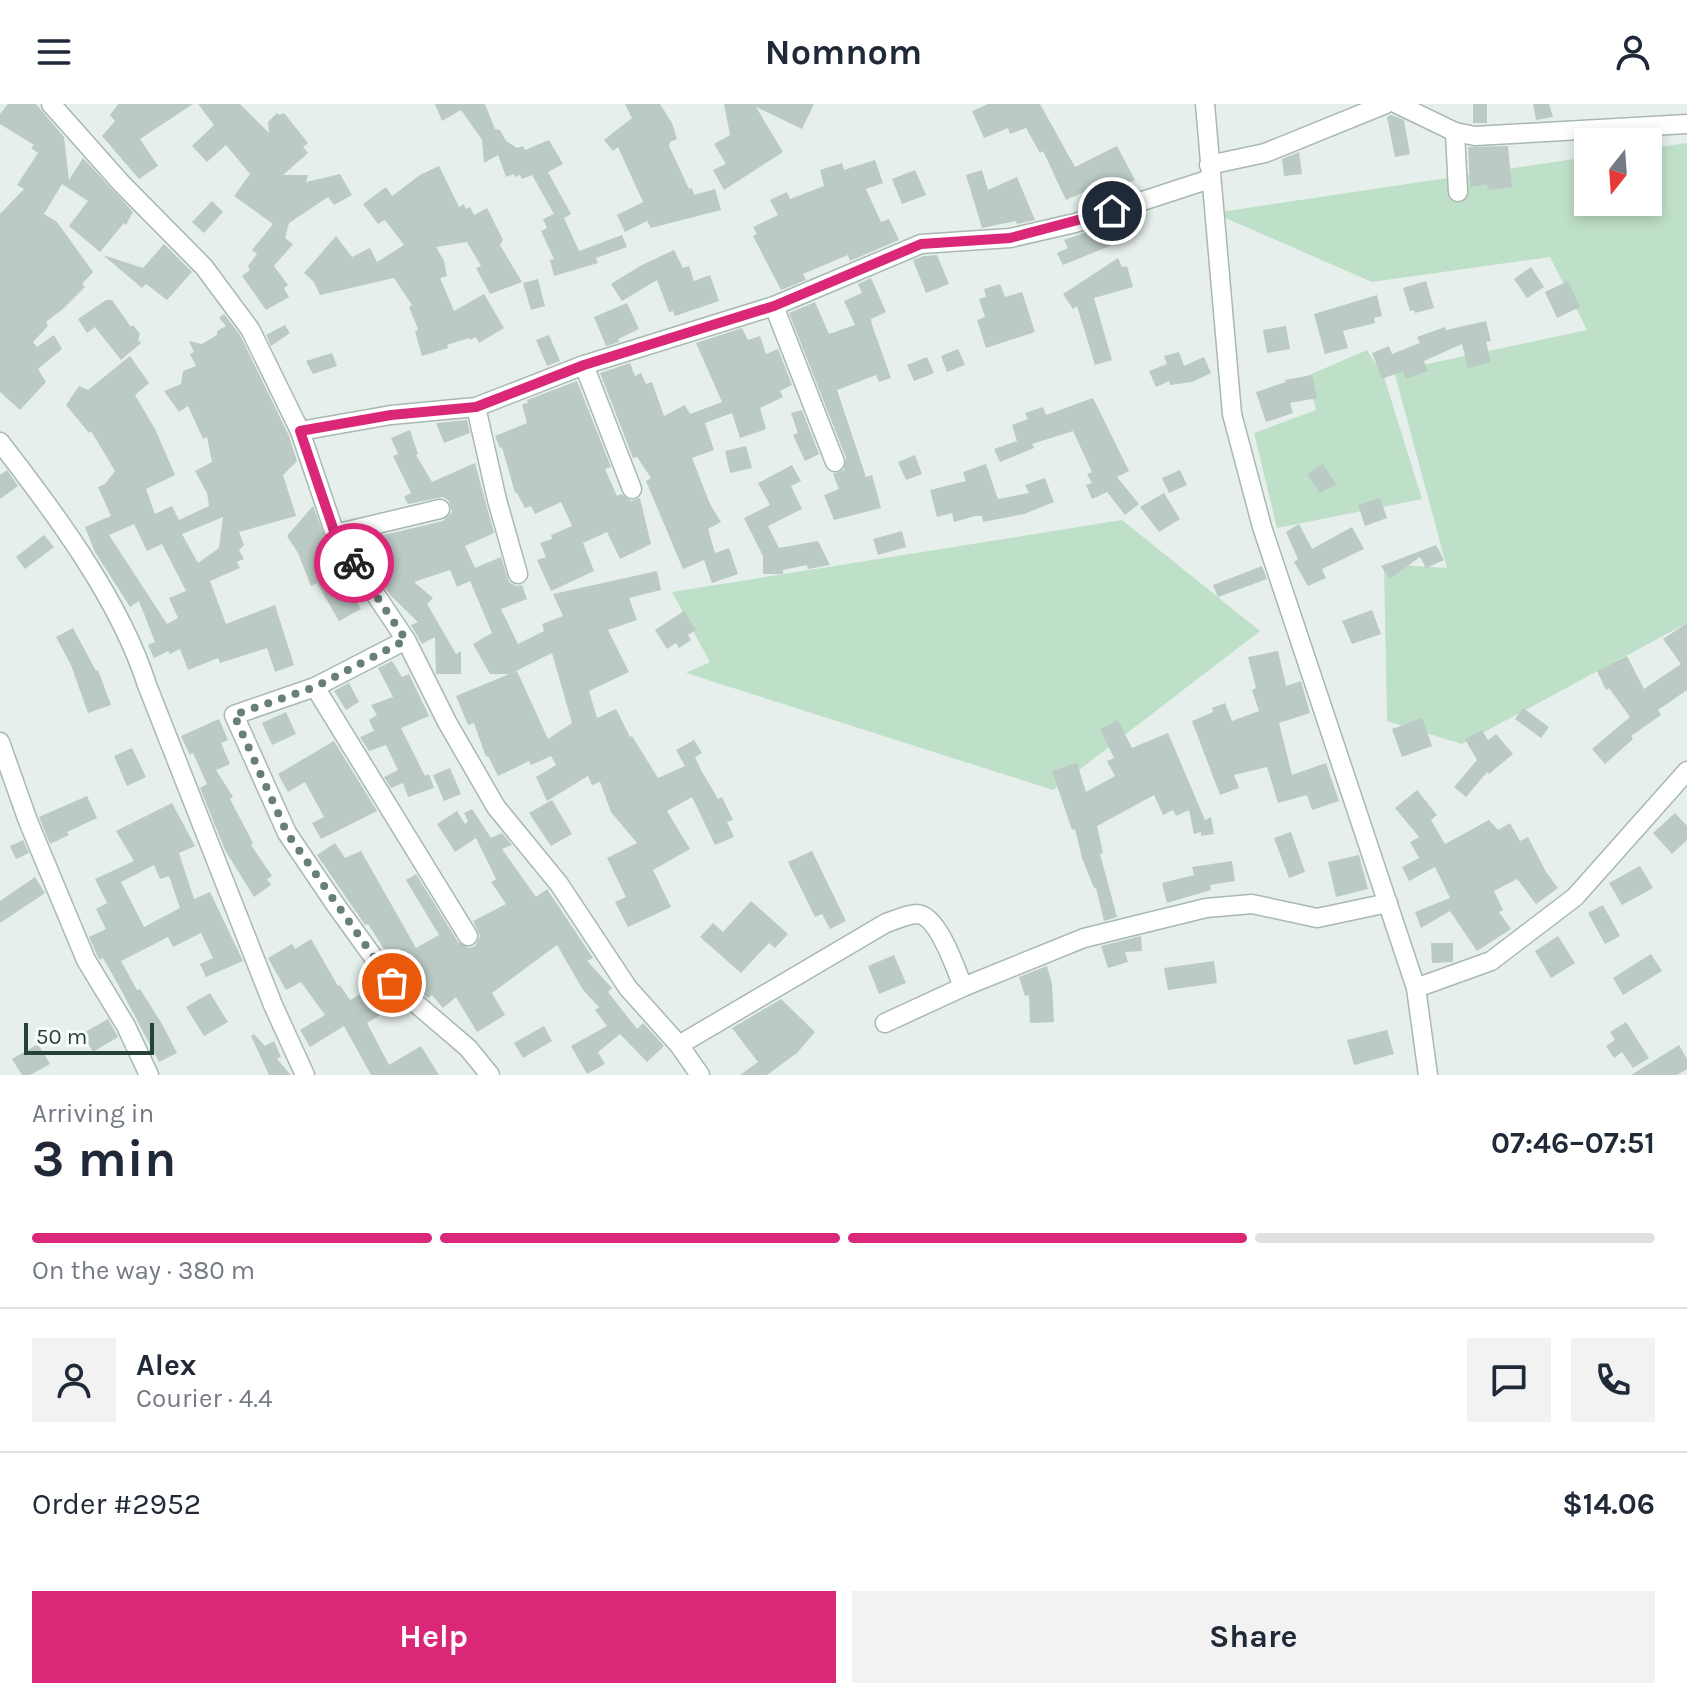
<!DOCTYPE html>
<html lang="en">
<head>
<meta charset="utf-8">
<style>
	:root { --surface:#fff; --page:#f2f2f3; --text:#1f2937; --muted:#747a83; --line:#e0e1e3; --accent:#db2777 }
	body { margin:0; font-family:Karla,sans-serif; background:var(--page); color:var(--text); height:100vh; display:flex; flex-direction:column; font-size:30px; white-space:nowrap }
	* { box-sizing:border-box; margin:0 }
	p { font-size:26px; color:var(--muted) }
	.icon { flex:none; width:44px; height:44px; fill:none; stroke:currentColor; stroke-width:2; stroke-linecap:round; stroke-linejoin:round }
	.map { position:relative; height:971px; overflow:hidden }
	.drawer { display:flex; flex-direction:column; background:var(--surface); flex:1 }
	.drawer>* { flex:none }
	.needle { width:52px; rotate:197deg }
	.controls { position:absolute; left:1574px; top:24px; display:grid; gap:16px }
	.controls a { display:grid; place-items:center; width:88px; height:88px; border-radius:0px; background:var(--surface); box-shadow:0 4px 12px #0003; font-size:40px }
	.scale { position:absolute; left:24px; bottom:20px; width:130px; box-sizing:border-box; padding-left:8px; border:4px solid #24423a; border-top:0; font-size:22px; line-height:28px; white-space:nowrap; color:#24423a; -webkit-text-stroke:6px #f7fbf9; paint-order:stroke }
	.pin { position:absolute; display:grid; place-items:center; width:68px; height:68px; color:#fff; margin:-34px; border:4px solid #fff; border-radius:50%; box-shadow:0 2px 8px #0007 }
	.courier { position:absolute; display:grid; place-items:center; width:80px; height:80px; margin:-40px; border:6px solid #db2777; border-radius:50%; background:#fff; color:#222; box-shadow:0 2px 10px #0007 }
	.head em { font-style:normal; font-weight:700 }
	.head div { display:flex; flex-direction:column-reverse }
	.head { display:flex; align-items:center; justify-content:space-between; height:136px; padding:0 32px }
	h1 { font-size:52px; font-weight:700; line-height:60px }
	.bar { display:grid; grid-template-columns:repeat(4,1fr); gap:12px 8px; align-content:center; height:96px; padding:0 32px }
	.bar i { height:10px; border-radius:6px; background:var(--line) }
	.bar .active { background:var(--accent) }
	.bar p { grid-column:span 4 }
	.line { display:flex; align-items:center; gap:20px; padding:0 32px; border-top:2px solid var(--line) }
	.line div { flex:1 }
	.round { display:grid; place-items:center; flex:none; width:84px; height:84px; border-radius:0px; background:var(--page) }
	.button { display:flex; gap:16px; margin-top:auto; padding:16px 32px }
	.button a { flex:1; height:92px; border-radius:0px; background:var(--accent); color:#fff; font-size:32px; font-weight:700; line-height:92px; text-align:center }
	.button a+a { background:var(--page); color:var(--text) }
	header { display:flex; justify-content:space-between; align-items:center; height:104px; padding:0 32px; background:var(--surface); font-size:36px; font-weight:700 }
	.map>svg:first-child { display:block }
	.green { fill:#bfe0c8 }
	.building { fill:#bbcac4; fill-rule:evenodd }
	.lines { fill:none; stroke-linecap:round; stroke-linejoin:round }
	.minor-casing { stroke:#a8b8b2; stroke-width:21 }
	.minor { stroke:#fff; stroke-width:18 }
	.done { stroke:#687f78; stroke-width:8; stroke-dasharray:0 14.4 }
	.route { stroke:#db2777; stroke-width:10 }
</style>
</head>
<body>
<header><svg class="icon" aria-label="menu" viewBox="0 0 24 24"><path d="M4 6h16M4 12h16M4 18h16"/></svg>Nomnom<svg class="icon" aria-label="person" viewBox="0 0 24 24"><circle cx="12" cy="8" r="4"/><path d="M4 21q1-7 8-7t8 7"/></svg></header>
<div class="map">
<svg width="1687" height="971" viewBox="0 0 1687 971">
	<rect width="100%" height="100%" fill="#e6efeb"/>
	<g class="green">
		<polygon points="1687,39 1687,519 1462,640 1387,617 1384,460 1447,464 1394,267 1587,226 1550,153 1372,178 1214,109 1588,53 1588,98 1648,98 1648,45"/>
		<polygon points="1367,246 1384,273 1422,395 1277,424 1254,329 1316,306 1307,272"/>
		<polygon points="1122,416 1260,527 1053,686 686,569 710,558 672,488"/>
	</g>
	<g class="building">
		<polygon points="8,0 36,0 64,33 69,76 83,54 133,108 126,121 124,119 100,148 69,122 88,97 62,80 44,110 57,118 93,168 82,180 85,183 64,204 46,218 48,222 33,238 37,243 54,231 62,245 38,265 46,278 20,306 0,288 0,110 24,85 17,81 38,49 31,44 34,41 0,20 0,10"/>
		<polygon points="118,0 193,0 140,35 158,62 139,75 102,32 115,17 110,11"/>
		<polygon points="198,0 240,0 269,29 268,18 277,9 279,11 284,9 308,39 303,43 308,49 283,71 308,71 306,78 340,70 352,91 334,101 328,93 289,119 285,134 293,140 274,162 288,181 284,184 289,193 266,206 242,172 250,166 248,162 257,150 252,146 273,120 234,92 250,70 226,41 207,58 192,42 214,21"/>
		<polygon points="435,0 485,0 495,25 500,26 506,37 517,44 523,42 525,46 549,36 563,60 548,68 571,110 564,114 579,147 622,131 627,143 596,154 598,159 554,172 550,156 554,155 541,127 547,124 543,115 554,110 532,71 522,75 520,71 515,73 514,70 506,73 498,51 484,59 482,36 461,6 442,17"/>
		<polygon points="625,0 660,0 672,19 677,35 670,38 669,42 689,85 692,84 694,91 715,85 721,106 651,124 647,117 625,128 617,111 643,98 618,43 613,47 604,36 632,14"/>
		<polygon points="724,0 814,0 802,25 756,3 783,48 724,86 713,66 726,60 714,40 730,31"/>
		<polygon points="988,0 1040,0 1075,63 1117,42 1135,76 1103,90 1099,81 1066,96 1043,47 1040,49 1026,24 1010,30 1008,24 984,34 972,7"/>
		<rect x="1473" y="0" width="14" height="19"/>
		<polygon points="1533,0 1549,0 1553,13 1536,16"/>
		<polygon points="1391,11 1404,16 1410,50 1395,53 1387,13"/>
		<polygon points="1508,42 1512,83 1488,86 1487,80 1470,83 1468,43"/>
		<polygon points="1299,48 1302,70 1284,72 1282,55"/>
		<polygon points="875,56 883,79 866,85 881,118 889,115 899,136 850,157 848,151 803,170 806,176 781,186 753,132 757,130 753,123 778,111 770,96 787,88 790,95 824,82 820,66 842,59 844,66"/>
		<polygon points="439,62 459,103 464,100 466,105 470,103 474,111 487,104 503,136 500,141 522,178 490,190 476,164 481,162 467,138 436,143 444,157 447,172 440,174 454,207 484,190 504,224 479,239 476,233 470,236 469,234 447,241 448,244 422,252 415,228 418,225 409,203 412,201 394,174 320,191 314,178 304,169 336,132 352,153 370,144 377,158 404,141 385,116 378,120 363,100 386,83 392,92 420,71"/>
		<polygon points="915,66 926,91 902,100 892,75"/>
		<polygon points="982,66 988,86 1017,73 1035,116 1017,120 1016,117 982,124 966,71"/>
		<polygon points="212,97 223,108 204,129 192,118"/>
		<polygon points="1104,122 1112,141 1063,161 1057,149 1068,144 1064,136"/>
		<polygon points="164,140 192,168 167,196 146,180 142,184 103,151 143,164"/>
		<polygon points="674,146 683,164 689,162 694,177 710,171 719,197 675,212 673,207 669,208 657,176 622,197 611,180 640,162"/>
		<polygon points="937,151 949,180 926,189 913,156 924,152"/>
		<polygon points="1118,154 1122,163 1127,162 1133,183 1094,194 1112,256 1095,261 1077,202 1073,205 1063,190"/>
		<polygon points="1531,163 1544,183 1527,194 1514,175"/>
		<polygon points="871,174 886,208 871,215 872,221 891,274 879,278 876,271 837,286 866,373 872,371 881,404 834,416 824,391 839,385 833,370 844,366 846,354 789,209 815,198 829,230 855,221 844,197 862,189 858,180"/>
		<polygon points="538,175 545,202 531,206 523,179"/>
		<polygon points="1426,177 1434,204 1415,209 1414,206 1410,207 1403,184"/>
		<polygon points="1568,177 1580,203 1557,214 1545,188"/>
		<polygon points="1000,180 1005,193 1022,188 1035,228 986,244 977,216 985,213 979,195 986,193 984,185"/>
		<polygon points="1377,191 1382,212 1374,214 1375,219 1343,227 1348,244 1325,250 1314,210"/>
		<polygon points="106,196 112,196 131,223 133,221 140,230 138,236 141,239 121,256 95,223 87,229 78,215"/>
		<polygon points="627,199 639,225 618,235 619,238 606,242 594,213"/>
		<path d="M 224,210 L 240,231 L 289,332 L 297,357 L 283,371 L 296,412 L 239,428 L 244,441 L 239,446 L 244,455 L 237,458 L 240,464 L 210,477 L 226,520 L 275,501 L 294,561 L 275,568 L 267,544 L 220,559 L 218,554 L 188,566 L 180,545 L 170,550 L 168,547 L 154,554 L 148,541 L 155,538 L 139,497 L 130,503 L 95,448 L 85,423 L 111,412 L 98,383 L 105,380 L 115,367 L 91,327 L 89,329 L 66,301 L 79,282 L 88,286 L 130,252 L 149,279 L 135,291 L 155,325 L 175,371 L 146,385 L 155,410 L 172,402 L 179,416 L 209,402 L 207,389 L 195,367 L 212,358 L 207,333 L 203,335 L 188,302 L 179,308 L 164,287 L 181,280 L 183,267 L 196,262 L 190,250 L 194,248 L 189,237 L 202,240 L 217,231 L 217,227 L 226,222 L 219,214 ZM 223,413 L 219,444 L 198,459 L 182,430 ZM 134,420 L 147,447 L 162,440 L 186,487 L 169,494 L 178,514 L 167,520 L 109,431 Z"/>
		<polygon points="1486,217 1491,237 1486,238 1491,258 1468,264 1462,240 1424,257 1428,267 1406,275 1403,267 1382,275 1372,249 1389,242 1392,250 1420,239 1417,233 1445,223 1446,226"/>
		<polygon points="285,221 290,229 271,242 266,231"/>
		<polygon points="1286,222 1290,245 1267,249 1263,226"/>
		<polygon points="742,224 748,236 760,232 766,250 778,245 792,281 780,287 783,293 760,304 766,325 740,334 732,309 705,319 714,346 692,354 710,400 721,418 708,425 715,449 729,444 738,470 712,479 704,456 683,465 646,377 651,374 637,353 633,354 600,269 630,259 635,272 641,269 646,280 652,278 664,312 685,301 690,310 722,298 696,239"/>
		<polygon points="549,231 560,257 547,262 536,236"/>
		<polygon points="958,245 965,261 947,268 941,252"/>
		<polygon points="1179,248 1184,262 1204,253 1211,269 1192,278 1170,281 1169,277 1156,283 1149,267 1167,260 1164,252"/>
		<polygon points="332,249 337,262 313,270 306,257"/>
		<polygon points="927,253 934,269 914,277 907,261"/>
		<polygon points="1312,271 1317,294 1290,299 1293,309 1266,318 1256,288 1286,278 1285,276"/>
		<polygon points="577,277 611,363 605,365 617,392 621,390 631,397 640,394 651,440 620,455 607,428 583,439 594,467 551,487 537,456 546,453 540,439 552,435 551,431 572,422 561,398 535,410 531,402 525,404 517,389 515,389 502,343 500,344 495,332 527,319 522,300 528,299 527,296"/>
		<polygon points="1093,294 1129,367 1117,373 1139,400 1125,411 1107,388 1092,395 1086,381 1092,379 1087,370 1092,368 1073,327 1032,340 1034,344 1000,358 994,345 1017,337 1012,321 1028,315 1025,309 1043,303 1046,311"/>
		<polygon points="802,306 819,350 805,357 793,331 798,329 791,309"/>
		<polygon points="467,316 470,329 444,339 436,319"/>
		<polygon points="410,326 418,350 416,351 432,378 475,359 494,429 465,442 475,464 501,453 509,478 516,482 522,481 527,495 501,505 518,540 544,527 542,520 563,512 553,490 657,467 661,486 629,494 637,516 608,526 629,568 589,587 597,614 616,605 630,633 632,632 658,674 685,662 676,646 694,636 702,649 695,653 701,666 718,695 722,693 733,716 727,718 734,733 715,741 692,693 667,707 690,745 653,766 671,803 628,823 615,798 626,793 607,754 637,739 611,708 600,678 592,681 588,672 547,697 536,673 556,661 551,652 531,661 529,657 498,672 488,652 486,653 474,619 468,621 456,592 517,567 548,635 572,619 552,549 510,570 490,570 473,540 492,529 470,477 457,483 450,466 414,478 433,494 427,500 456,550 461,547 461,570 436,570 435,533 422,540 411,521 418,518 391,492 381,477 367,435 443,417 452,408 449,397 443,393 408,400 404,393 411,389 393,352 398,350 391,334"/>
		<polygon points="746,342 752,364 730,369 725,347"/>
		<polygon points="915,351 922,370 906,376 898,358"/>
		<polygon points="986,360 998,395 1029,389 1025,381 1045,374 1054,398 1024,410 983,418 982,412 975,412 954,418 952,409 937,413 930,386 966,377 963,368"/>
		<polygon points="1323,360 1336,380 1320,389 1307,370"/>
		<polygon points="792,361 801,377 791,382 802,405 768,422 779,444 818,437 830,461 808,465 807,461 783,466 783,470 763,470 763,452 744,414 770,401 758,379"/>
		<polygon points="7,366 18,382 0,395 0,371"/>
		<polygon points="1180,366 1187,381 1169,389 1162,374"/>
		<polygon points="1164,389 1180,415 1159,428 1140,403"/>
		<polygon points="1380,394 1387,414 1365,422 1358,401"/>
		<polygon points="313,402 339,468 361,505 339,517 317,479 311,482 298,449 287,432"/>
		<polygon points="1299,420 1312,445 1352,423 1364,445 1322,465 1326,474 1308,482 1294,458 1298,455 1286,428"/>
		<polygon points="902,427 906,443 878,451 873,435"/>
		<polygon points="44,431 54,443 25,465 16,453"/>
		<polygon points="1436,441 1444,456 1426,464 1420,453 1390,475 1381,462"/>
		<polygon points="1262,462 1267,475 1218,493 1213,481"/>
		<polygon points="1372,506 1381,530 1352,540 1342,517"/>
		<polygon points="684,507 696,526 688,531 691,536 679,544 676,539 667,545 655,526"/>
		<polygon points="1687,519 1687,586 1658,606 1661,611 1631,632 1633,635 1605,660 1592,645 1630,613 1609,584 1606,586 1597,567 1627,552 1644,585 1681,560 1663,535"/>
		<polygon points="73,524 96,567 98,566 111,601 88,609 71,561 56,533"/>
		<polygon points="1278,547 1286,582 1301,577 1310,609 1279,619 1292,671 1326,659 1339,697 1312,706 1307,691 1278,699 1267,663 1234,671 1239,684 1220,691 1192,617 1213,608 1212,604 1225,599 1232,617 1259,607 1252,586 1256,584 1248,553"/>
		<polygon points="392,557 402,573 409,570 429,612 401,624 425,672 429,670 434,684 408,693 403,679 391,684 384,673 398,666 386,641 369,647 360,633 374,627 369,616 377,611 371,601 393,593 378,564"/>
		<polygon points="349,579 359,598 346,606 334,587"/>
		<polygon points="1523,604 1549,623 1541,634 1515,615"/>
		<polygon points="286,608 296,630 272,641 262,619"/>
		<polygon points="1422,614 1432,642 1402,653 1392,625"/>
		<polygon points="219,615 228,636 221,639 230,660 216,666 233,693 230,695 253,739 251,741 272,772 267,775 271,781 254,793 225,746 200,684 207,680 193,649 190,651 181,632"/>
		<polygon points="1118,616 1132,644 1168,629 1205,716 1211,713 1214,730 1201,732 1201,728 1194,730 1189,706 1176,712 1173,706 1163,711 1154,691 1097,722 1103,749 1100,750 1117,813 1104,817 1096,784 1094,784 1082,754 1075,725 1072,726 1052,667 1077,659 1086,688 1115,672 1107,657 1114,654 1100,625"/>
		<polygon points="1482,626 1488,636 1496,630 1513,650 1489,670 1487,668 1466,693 1454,683 1477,656 1465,635"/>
		<polygon points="334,637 377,707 321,735 312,719 324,713 305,678 288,688 278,670"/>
		<polygon points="132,644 146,673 127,682 114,652"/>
		<polygon points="450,664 461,690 444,697 433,671"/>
		<polygon points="1417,686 1437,711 1431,716 1445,740 1489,716 1498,726 1510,719 1520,737 1528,733 1546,768 1558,784 1536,800 1517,775 1494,787 1503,806 1499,808 1511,825 1477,847 1450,807 1421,824 1415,808 1450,794 1435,763 1409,777 1402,763 1419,754 1410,738 1419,733 1395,704"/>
		<polygon points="87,692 97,714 67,728 69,731 50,740 39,713"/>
		<polygon points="552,696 572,730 551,742 529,709"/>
		<path d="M 172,699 L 195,742 L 179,749 L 194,795 L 210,788 L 243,857 L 206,873 L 200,860 L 213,854 L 201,829 L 173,843 L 168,833 L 121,857 L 137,886 L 140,885 L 162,920 L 177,949 L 159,958 L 119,882 L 103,854 L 100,856 L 97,851 L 89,833 L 106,825 L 96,805 L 107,799 L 95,775 L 134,757 L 116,727 ZM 154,761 L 160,775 L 169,772 L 180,804 L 144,823 L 121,778 Z"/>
		<polygon points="472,705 491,734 502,729 512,741 502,745 536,793 547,785 593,854 587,857 612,884 608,888 637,925 643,919 664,942 647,958 620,930 598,948 605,960 587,970 571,942 607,922 595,906 599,903 583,886 557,841 492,889 505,911 477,928 456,893 443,904 432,891 428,894 401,871 368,820 365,821 317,751 335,739 345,754 361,747 416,844 439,831 406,776 416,770 458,838 469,844 475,842 480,832 473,817 506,800 491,778 496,775 476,734 455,748 437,720 457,707 465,720 468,717 464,709"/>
		<polygon points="1675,709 1687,722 1687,736 1672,750 1653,729"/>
		<polygon points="1291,728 1305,768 1289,774 1274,734"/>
		<polygon points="23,736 29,749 16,755 10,742"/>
		<polygon points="812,747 846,817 830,825 822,810 815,813 788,758"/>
		<polygon points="1359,751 1368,785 1336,793 1328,758"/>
		<polygon points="1232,757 1235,777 1210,781 1211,786 1167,799 1162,779 1194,771 1192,763"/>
		<polygon points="1640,762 1653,784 1622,801 1609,779"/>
		<polygon points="35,773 45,789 0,819 0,797"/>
		<polygon points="751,797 788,830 775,844 769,839 741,869 700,833 713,819 723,828"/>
		<polygon points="1603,801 1620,832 1605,840 1588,809"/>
		<polygon points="1141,832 1142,847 1125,848 1128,858 1108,864 1101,842"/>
		<polygon points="1558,832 1575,859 1551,874 1535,847"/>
		<polygon points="311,835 338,882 340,881 350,896 378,880 398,900 367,919 389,961 421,942 439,971 371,971 344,922 310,943 300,926 325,911 301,878 286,886 268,854 292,840 295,845"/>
		<polygon points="1431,839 1453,839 1453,858 1432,859"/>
		<polygon points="1651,850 1662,867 1623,891 1613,874"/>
		<polygon points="894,851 906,879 879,890 868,862"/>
		<polygon points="1214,857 1217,879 1168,886 1164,864"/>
		<polygon points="1047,862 1052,880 1054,918 1030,919 1029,891 1025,892 1019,873"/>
		<polygon points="210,889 228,918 204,932 186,903"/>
		<polygon points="781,895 815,928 797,949 767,971 740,971 758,958 732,924"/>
		<polygon points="108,915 118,933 93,948 82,930"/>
		<polygon points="1626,918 1649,954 1633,964 1622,948 1614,954 1606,942 1615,936 1610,928"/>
		<polygon points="544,922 552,937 523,954 514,939"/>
		<polygon points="1387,926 1394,950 1354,961 1347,936"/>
		<polygon points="254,930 265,942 274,937 281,953 277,955 291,971 269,971 251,932"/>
		<polygon points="38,940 50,960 30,971 22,971 12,955"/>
		<polygon points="1679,941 1687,955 1687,965 1677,971 1631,971"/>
	</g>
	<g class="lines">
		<g class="minor-casing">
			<g id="minor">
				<polyline points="51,0 122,80 204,163 250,225 300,327 335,430 406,536 447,618 496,703 559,780 628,884 679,941 700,971"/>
				<polyline points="1205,0 1232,310 1262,423 1416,884 1428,971"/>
				<polyline points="1397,0 1455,28 1475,32 1687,20"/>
				<polyline points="1455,28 1458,88"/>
				<polyline points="1209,61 1265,49 1386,0"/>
				<polyline points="774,202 835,358"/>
				<polyline points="584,261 632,385"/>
				<polyline points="476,303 497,396 518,470"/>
				<polyline points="300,327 391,311 476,303 584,261 774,202 921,140 1010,134 1075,119 1210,75"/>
				<path d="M 0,338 C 55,409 120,496 147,581 L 273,901 L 305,971"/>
				<polyline points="335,430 440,405"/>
				<polyline points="406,536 315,583 234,611 287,729 335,800 392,879 468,944 490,971"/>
				<polyline points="315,583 468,832"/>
				<polyline points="0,638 28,717 86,856 126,922 149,971"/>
				<polyline points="1416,884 1491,857 1575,793 1687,667"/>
				<polyline points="885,919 963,883 1084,834 1206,804 1252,800 1317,814 1388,799"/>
				<path d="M 679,941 L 886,819 C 895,816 908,810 917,810 C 938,811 956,865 963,883"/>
			</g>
		</g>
		<use href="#minor" class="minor"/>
	</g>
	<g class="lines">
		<polyline class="done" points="354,459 406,536 315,583 234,611 287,729 392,879"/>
		<polyline class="route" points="354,459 335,430 300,327 391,311 476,303 584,261 774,202 921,140 1010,134 1112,107"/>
	</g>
</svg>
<div class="controls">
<a><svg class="needle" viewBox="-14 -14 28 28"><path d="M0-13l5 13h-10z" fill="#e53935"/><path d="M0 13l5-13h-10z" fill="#747a83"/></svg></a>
</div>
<div class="scale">50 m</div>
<div class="pin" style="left:392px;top:879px;background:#ea580c"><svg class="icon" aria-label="bag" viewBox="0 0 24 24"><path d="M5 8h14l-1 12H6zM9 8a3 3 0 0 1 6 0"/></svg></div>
<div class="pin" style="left:1112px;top:107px;background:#1f2937"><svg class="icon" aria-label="home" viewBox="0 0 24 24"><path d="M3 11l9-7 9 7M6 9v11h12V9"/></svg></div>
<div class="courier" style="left:354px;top:459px"><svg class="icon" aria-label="bike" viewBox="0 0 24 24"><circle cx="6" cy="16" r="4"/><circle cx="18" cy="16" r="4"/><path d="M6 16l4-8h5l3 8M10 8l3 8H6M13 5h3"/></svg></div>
</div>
<section class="drawer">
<div class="head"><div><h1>3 min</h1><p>Arriving in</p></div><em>07:46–07:51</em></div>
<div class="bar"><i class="active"></i><i class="active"></i><i class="active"></i><i></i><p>On the way · 380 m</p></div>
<div class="line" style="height:144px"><a class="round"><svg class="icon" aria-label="person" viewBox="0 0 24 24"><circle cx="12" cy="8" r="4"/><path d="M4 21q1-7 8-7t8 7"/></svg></a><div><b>Alex</b><p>Courier · 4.4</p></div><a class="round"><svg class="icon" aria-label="chat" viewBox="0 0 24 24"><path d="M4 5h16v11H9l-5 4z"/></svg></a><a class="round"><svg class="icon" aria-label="phone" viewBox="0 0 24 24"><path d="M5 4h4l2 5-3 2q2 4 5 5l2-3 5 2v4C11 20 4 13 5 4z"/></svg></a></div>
<div class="line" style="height:104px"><div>Order #2952</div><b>$14.06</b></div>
<div class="button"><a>Help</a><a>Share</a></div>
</section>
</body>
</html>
